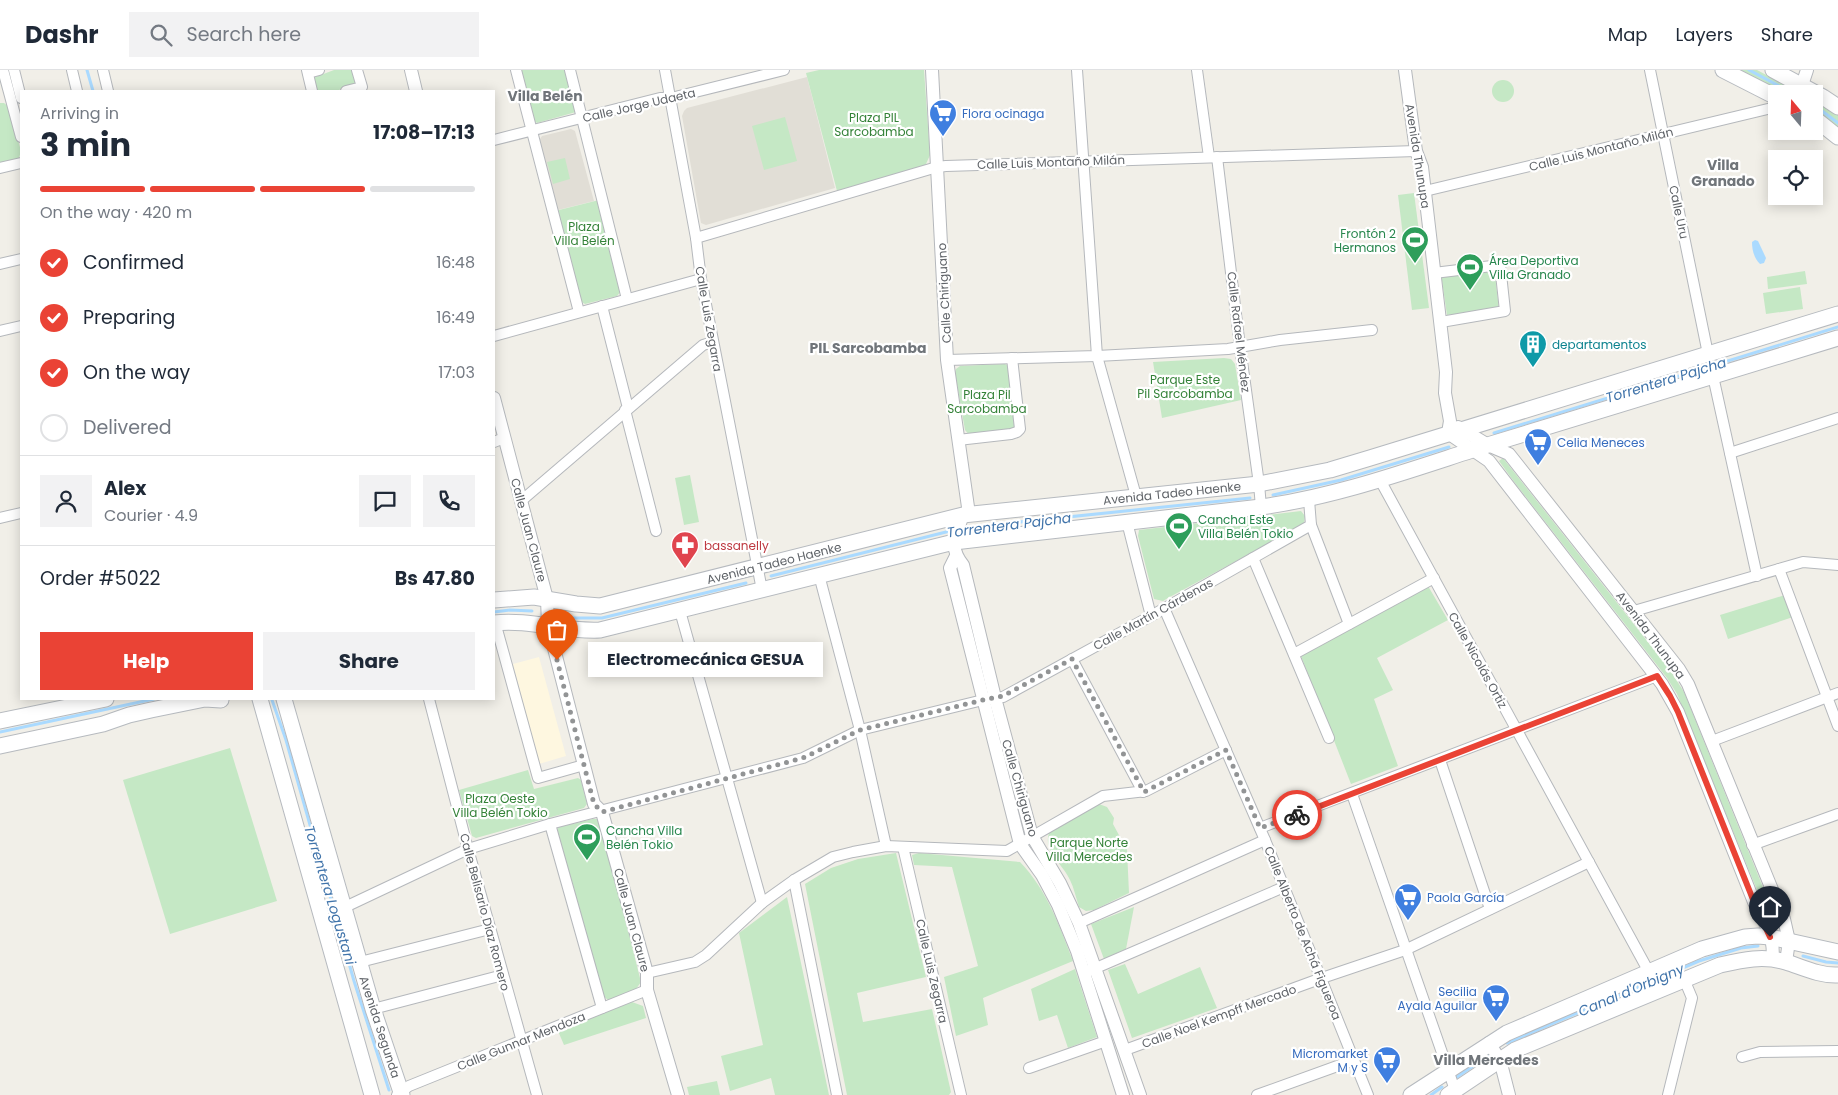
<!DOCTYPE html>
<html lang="en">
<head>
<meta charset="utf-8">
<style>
	:root { --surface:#fff; --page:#f2f2f3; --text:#1f2937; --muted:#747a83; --line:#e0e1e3; --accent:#ea4335 }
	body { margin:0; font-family:Poppins,sans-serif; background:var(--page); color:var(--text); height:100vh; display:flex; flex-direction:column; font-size:19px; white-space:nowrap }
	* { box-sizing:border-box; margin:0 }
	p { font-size:16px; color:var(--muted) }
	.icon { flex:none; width:28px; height:28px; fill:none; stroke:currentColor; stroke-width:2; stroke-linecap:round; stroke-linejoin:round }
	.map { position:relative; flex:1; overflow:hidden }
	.panel { position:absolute; left:20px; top:20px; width:475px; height:610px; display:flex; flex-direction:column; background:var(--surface); border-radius:0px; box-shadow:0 2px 12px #0003 }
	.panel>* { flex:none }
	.needle { width:32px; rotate:341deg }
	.buttons { position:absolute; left:1768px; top:15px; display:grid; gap:10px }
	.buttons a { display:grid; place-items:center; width:55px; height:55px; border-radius:0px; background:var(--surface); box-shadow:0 2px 12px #0003; font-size:25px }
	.pin { position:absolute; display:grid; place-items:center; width:42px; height:42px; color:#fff; margin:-51px -21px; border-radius:50% 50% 50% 0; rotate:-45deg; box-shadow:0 0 5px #0007 }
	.pin .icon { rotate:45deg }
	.courier { position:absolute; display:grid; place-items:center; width:50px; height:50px; margin:-25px; border:4px solid #ea4335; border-radius:50%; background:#fff; color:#222; box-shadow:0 1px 6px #0007 }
	.bubble { position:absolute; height:35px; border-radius:0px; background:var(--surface); box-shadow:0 2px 12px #0003; font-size:16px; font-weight:700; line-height:35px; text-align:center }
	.head em { font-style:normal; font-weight:700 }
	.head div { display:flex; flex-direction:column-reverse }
	.head { display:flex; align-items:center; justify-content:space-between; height:85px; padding:0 20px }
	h1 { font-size:32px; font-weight:700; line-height:38px }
	.bar { display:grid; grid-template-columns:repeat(4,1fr); gap:8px 5px; align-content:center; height:60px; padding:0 20px }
	.bar i { height:6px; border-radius:4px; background:var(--line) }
	.bar .selected { background:var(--accent) }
	.bar p { grid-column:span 4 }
	.line { display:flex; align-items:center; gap:12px; padding:0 20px; border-top:1px solid var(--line) }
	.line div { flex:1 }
	.round { display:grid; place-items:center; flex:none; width:52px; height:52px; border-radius:0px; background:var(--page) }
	ol { padding:0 20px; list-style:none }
	li { display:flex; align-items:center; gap:15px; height:55px }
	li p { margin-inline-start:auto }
	li .icon { padding:5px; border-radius:50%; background:var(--accent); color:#fff; stroke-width:4 }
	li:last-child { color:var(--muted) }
	li i { width:28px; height:28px; border:2px solid var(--line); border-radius:50% }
	.primary-button { display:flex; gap:10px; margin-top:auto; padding:10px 20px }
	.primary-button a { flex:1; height:58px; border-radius:0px; background:var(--accent); color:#fff; font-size:20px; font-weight:700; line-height:58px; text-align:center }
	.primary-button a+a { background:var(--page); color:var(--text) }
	header { display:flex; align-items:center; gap:30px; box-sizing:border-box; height:70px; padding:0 25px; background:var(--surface); border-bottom:1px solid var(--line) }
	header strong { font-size:24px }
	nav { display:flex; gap:28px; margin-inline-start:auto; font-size:18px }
	.search { width:350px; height:45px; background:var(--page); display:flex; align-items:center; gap:12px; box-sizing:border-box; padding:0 18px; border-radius:0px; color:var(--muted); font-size:19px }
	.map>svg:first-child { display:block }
	.commercial { fill:#fef7e0 }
	.education { fill:#e1ded6 }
	.green { fill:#c5e8c5 }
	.water { fill:#aadaff }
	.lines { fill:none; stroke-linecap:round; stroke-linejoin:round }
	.stream { stroke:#aadaff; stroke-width:3 }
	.minor-casing { stroke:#b5b8bc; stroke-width:12 }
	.tertiary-casing { stroke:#b5b8bc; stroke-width:14 }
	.secondary-casing { stroke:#b6babf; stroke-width:17 }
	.minor { stroke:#fff; stroke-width:10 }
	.tertiary { stroke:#fff; stroke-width:12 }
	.secondary { stroke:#fff; stroke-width:15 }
	.done { stroke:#929495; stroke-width:5; stroke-dasharray:0 9 }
	.route { stroke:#ea4335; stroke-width:6 }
	.labels { text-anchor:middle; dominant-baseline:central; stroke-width:4.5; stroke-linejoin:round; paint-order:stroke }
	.street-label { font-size:12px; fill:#5f6368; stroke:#fff }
	.shop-label { font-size:12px; fill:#366cbe; stroke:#fff; text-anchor:start }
	.park-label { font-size:12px; fill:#348238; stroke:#fff }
	.leisure-label { font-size:12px; fill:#27864d; stroke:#fff; text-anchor:start }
	.culture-label { font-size:12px; fill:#0d838f; stroke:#fff; text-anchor:start }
	.health-label { font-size:12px; fill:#be3a42; stroke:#fff; text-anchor:start }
	.neighbourhood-label { font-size:14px; font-weight:bold; fill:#70757a; stroke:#fff }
	.water-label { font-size:14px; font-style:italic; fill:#4174aa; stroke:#fff }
</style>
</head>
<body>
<header>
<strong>Dashr</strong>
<div class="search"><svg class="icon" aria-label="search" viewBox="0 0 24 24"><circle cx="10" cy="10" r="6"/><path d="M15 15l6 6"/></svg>Search here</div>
<nav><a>Map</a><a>Layers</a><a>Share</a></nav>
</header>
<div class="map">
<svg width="1838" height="1025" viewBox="0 0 1838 1025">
	<rect width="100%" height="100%" fill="#f1efe8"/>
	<polygon class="commercial" points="539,587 566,686 539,694 513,594"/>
	<g class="education">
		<polygon points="807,7 835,118 706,155 701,153 682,46 684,41 687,38"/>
		<polygon points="571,59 575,61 594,131 558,140 538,72 542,66"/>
	</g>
	<g class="green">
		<polygon points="334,0 353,0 356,11 356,14 336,21 316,21 313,8"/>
		<polygon points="520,0 567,0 576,42 537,53 534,51"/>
		<polygon points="819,0 924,0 930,85 926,94 922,97 837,121 806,3"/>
		<polygon points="1737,0 1757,0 1802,24 1784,24"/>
		<circle cx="1503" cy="21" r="11"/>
		<polygon points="1814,30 1838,45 1838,58 1814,41"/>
		<polygon points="0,33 4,33 9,37 21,81 19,88 0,94"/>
		<polygon points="785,47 797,91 764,100 752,56"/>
		<polygon points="565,88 570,109 553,114 547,92"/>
		<polygon points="1414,123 1429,238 1412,240 1398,125"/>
		<polygon points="599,130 621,221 617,226 585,234 580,231 555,141"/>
		<polygon points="1494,197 1499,239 1447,245 1441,204"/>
		<polygon points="1805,201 1807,214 1768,219 1767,207"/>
		<polygon points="1800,217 1803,239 1766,244 1763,223"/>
		<polygon points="1224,288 1231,289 1235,294 1241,330 1162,348 1153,292"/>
		<polygon points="1005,294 1008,296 1016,356 1015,359 970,366 965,360 955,303 956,299 960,296"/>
		<polygon points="1503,388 1670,600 1684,622 1775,847 1774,849 1771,849 1768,847 1677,624 1667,608 1515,413 1499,391"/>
		<polygon points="690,405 699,452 684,455 675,408"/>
		<polygon points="1301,441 1305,446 1304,454 1168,528 1163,531 1154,529 1138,466 1139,460"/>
		<polygon points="1428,516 1448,550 1377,588 1393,620 1374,629 1398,696 1351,714 1301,586"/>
		<polygon points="1785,525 1793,547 1728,569 1720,545"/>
		<polygon points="230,678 277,831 170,864 123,710"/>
		<polygon points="528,700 534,719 578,708 581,710 587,734 584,738 476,768 472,766 459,720"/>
		<path d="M 1099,734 L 1107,737 L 1114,748 L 1113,754 L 1127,780 L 1129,823 L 1094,840 L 1086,841 L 1079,837 C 1076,828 1074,818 1070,810 C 1063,794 1041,779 1050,761 Z"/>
		<polygon points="593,749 598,749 601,752 641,912 636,919 608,930 602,925 557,759 559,757"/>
		<polygon points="896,783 926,907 857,923 863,952 932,939 951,1022 949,1025 847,1025 805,814 831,798 858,789"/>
		<path d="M 919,783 L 1020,792 C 1047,820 1059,855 1073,891 L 983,928 L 988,955 L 956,966 L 944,907 L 978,896 L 952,797 L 914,795 L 912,785 Z"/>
		<polygon points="787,827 829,1025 775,1025 771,1008 730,1021 721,986 763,975 739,863"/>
		<polygon points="1134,837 1126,879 1104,889 1091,854"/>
		<polygon points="1125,894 1138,924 1200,897 1217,938 1132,968 1108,900"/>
		<polygon points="1075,899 1097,967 1068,978 1057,945 1039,951 1031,919"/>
		<polygon points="632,932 643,936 646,948 564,975 558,961"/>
		<polygon points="717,1011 720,1025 689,1025 687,1017"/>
	</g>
	<path class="water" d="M 1755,170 L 1758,171 L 1766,188 L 1764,193 L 1760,194 C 1754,188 1752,180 1752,172 Z"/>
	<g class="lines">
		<g class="stream">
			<polyline points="87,0 93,21"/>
			<polyline points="1749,0 1794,24"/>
			<polyline points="1814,35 1838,53"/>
			<polyline points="1494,363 1838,257"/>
			<polyline points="1273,425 1341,410 1449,377"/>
			<polyline points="962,458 1250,428"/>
			<polyline points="771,506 954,460"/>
			<polyline points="494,542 510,540 532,541"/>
			<polyline points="572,548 602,548 746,513"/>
			<polyline points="272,630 286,670 354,911 389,1020"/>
			<polyline points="0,662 154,629"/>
			<polyline points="1803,886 1826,892 1838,893"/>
			<polyline points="1507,973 1699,891 1741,878 1758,876"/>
			<polyline points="1457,1007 1489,985"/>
			<polyline points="1431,1025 1442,1017"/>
		</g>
		<g class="minor-casing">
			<g id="minor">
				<polyline points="3,0 21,67"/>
				<polyline points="14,0 21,28"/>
				<polyline points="72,0 77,21"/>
				<polyline points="103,0 108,21"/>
				<polyline points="307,0 312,21"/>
				<polyline points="516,0 579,242"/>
				<polyline points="570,0 627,229"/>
				<polyline points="665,0 696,168 701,209 762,520"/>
				<polyline points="1077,0 1097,286 1136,426"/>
				<polyline points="1197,0 1209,87"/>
				<polyline points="1650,0 1708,284"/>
				<polyline points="308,3 319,0"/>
				<polyline points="346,21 362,17 357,0"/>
				<polyline points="494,70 660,28 671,28 784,0"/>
				<polyline points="1217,87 1240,277 1259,414 1261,437"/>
				<polyline points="0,98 21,93"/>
				<polyline points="1425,121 1776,37"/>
				<polyline points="696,168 937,97 946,96 1416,81"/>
				<polyline points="0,194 21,189"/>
				<polyline points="1434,203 1500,195 1505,241 1441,252"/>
				<polyline points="602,236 628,338"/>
				<polyline points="0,261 21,256"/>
				<polyline points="494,266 701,209"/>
				<polyline points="947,290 1097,286 1228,279 1280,270 1372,260"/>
				<polyline points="1713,306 1757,506"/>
				<polyline points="625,340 656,461"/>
				<polyline points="958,370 1011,364 1017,362 1020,359 1012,288"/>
				<polyline points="494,372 504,368"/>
				<polyline points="1730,383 1838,348"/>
				<polyline points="1380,410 1649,902"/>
				<polyline points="521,431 703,275 713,272"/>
				<polyline points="0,448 21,443"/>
				<polyline points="1127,452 1151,546"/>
				<polyline points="1311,455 1349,554"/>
				<polyline points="1253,488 1329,668"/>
				<polyline points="1779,499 1838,656"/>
				<polyline points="819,505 860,660 886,776"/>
				<polyline points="1164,538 1265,770 1368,1025"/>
				<polyline points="680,541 762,833"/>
				<polyline points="1634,541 1803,492 1838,495"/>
				<polyline points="495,552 538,708 584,695"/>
				<polyline points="1294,584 1434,508"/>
				<polyline points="1072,589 1143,722"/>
				<polyline points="429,629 468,779 537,1025"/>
				<polyline points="1712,671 1838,623"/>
				<polyline points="1440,690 1490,839"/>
				<polyline points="1352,724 1455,1020"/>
				<polyline points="550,754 602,938"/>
				<polyline points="1260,758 1657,606"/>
				<polyline points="1752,775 1838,744"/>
				<polyline points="903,777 961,1025"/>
				<polyline points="794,810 837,1025"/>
				<polyline points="343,838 468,779 550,754 803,688 860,660 983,630 1003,627 1151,546 1311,455 1309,430"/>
				<polyline points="1079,853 1265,770"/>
				<polyline points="360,892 490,859"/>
				<polyline points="1089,901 1284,817"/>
				<polyline points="647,903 695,892 706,885 762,833 794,810 833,787 853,782 886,776 1007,781 1103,726 1146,721 1226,680"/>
				<polyline points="373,939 503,905"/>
				<polyline points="1125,980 1322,908 1405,880 1589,792"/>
				<polyline points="1742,987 1760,982 1838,981"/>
				<polyline points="1029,998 1106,971"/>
				<polyline points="397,1025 409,1016 647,920"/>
				<polyline points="1257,1025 1354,990"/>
				<polyline points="1668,1025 1692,928 1684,909"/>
			</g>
		</g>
		<g class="tertiary-casing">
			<g id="tertiary">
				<polyline points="411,0 416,21"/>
				<polyline points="932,0 947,290 969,444"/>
				<path d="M 1405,0 L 1416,81 L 1422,97 L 1446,302 L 1445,323 L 1450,351 L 1448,363 L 1489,391 L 1662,614 L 1678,642 L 1754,832 C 1763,849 1776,869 1772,889"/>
				<polyline points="1802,15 1807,0"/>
				<polyline points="494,328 547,529 548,555 594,734 602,742 647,903 647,920 678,1025"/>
				<polyline points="1458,357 1488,375 1509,384 1679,599 1688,614 1784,849 1789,871 1786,892"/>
				<path d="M 963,445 C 956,465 948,477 963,495 L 995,628 L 1032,766 L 1060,813 L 1079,853 L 1140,1025"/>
				<polyline points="956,486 950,498 1020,774 1042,805 1058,835 1077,881 1123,1025"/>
				<polyline points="1489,973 1500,990 1509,1025"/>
			</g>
		</g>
		<g class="secondary-casing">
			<g id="secondary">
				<polyline points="1723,0 1776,27"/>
				<polyline points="1773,0 1823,27 1838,37"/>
				<polyline points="1814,48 1838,67"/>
				<polyline points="494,530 534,527 576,534 600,536 963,445 1259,414 1330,400 1370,388 1838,244"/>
				<path d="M 494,553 C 530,549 564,562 600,560 L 954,472 L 1261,437 C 1340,426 1415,398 1491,374 C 1606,338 1722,303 1838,268"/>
				<polyline points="260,629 372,1025"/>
				<polyline points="284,629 373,939 402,1025"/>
				<polyline points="0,651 106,629"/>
				<polyline points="0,676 103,654 129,645 151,640 205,629 221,630"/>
				<polyline points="1411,1025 1507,963 1702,879 1745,867 1758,866 1770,867 1838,882"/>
				<path d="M 1448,1025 L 1515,980 L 1720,895 C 1742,890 1763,885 1786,892 C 1802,897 1820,906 1838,905"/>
			</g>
		</g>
		<use href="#minor" class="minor"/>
		<use href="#tertiary" class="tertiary"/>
		<use href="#secondary" class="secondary"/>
	</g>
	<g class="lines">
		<polyline class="done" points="557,590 594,734 602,742 803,688 860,660 983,630 1003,626 1072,589 1144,722 1226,680 1260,758 1297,745"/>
		<polyline class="route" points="1297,745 1657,606 1670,626 1678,642 1754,832 1770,867"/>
	</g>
	<defs>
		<g id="supermarket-pin" transform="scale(1.4375)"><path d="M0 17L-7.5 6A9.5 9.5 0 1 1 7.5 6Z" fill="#3f7fe0" stroke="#fff"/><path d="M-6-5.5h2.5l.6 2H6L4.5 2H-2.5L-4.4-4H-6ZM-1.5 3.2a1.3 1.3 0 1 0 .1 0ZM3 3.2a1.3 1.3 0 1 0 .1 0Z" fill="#fff"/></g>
		<g id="stadium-pin" transform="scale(1.4375)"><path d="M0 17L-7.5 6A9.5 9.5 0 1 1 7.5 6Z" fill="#2e9e5b" stroke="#fff"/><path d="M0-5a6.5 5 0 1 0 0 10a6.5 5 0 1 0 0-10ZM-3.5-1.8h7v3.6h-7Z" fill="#fff"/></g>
		<g id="building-pin" transform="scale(1.4375)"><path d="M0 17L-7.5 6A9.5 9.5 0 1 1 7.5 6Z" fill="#0f9aa8" stroke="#fff"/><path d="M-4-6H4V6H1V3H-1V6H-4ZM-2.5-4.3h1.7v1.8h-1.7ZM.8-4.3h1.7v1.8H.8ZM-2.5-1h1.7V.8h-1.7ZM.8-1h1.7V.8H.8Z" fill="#fff"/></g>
		<g id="pharmacy-pin" transform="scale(1.4375)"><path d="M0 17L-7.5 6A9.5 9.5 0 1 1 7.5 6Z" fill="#e0444e" stroke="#fff"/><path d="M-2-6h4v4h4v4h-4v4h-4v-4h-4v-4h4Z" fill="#fff"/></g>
	</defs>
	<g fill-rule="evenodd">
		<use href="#supermarket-pin" x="943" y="43"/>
		<use href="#stadium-pin" x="1415" y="170"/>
		<use href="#stadium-pin" x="1470" y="197"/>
		<use href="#building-pin" x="1533" y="274"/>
		<use href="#supermarket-pin" x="1538" y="372"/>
		<use href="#stadium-pin" x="1179" y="456"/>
		<use href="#pharmacy-pin" x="685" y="475"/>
		<use href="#stadium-pin" x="587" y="767"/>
		<use href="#supermarket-pin" x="1408" y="827"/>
		<use href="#supermarket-pin" x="1496" y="928"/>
		<use href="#supermarket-pin" x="1387" y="990"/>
	</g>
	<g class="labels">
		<g class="street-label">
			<text transform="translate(639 35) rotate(-13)">Calle Jorge Udaeta</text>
			<text transform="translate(1601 79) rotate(-14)">Calle Luis Montaño Milán</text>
			<text transform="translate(1418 86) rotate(81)">Avenida Thunupa</text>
			<text transform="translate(1051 92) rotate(-2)">Calle Luis Montaño Milán</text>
			<text transform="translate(1679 142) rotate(78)">Calle Uru</text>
			<text transform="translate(944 223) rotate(-93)">Calle Chiriguano</text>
			<text transform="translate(709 249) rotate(80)">Calle Luis Zegarra</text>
			<text transform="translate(1239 262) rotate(83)">Calle Rafael Méndez</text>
			<text transform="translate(1172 423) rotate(-6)">Avenida Tadeo Haenke</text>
			<text transform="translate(529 460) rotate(75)">Calle Juan Claure</text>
			<text transform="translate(774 493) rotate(-14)">Avenida Tadeo Haenke</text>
			<text transform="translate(1153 544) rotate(-29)">Calle Martín Cárdenas</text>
			<text transform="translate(1651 565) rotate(53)">Avenida Thunupa</text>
			<text transform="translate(1478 590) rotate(61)">Calle Nicolás Ortiz</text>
			<text transform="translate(1020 718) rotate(74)">Calle Chiriguano</text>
			<text transform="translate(485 842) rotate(75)">Calle Belisario Díaz Romero</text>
			<text transform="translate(632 850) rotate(75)">Calle Juan Claure</text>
			<text transform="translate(1303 863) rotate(68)">Calle Alberto de Achá Figueroa</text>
			<text transform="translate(932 901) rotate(77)">Calle Luis Zegarra</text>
			<text transform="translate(1219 946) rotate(-20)">Calle Noel Kempff Mercado</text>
			<text transform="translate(380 957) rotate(72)">Avenida Segunda</text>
			<text transform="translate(521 971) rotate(-22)">Calle Gunnar Mendoza</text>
		</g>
		<g class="shop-label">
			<text x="962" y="43">Flora ocinaga</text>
			<text x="1557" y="372">Celia Meneces</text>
			<text x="1427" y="827">Paola García</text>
			<text x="1477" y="921" text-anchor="end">Secilia<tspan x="1477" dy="14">Ayala Aguilar</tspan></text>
			<text x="1368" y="983" text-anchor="end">Micromarket<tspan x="1368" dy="14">M y S</tspan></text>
		</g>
		<g class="park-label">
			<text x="874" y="47">Plaza PIL<tspan x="874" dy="14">Sarcobamba</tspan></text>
			<text x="584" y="156">Plaza<tspan x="584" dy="14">Villa Belén</tspan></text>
			<text x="1185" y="309">Parque Este<tspan x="1185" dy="14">Pil Sarcobamba</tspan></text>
			<text x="987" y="324">Plaza Pil<tspan x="987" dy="14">Sarcobamba</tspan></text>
			<text x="500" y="728">Plaza Oeste<tspan x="500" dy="14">Villa Belén Tokio</tspan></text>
			<text x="1089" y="772">Parque Norte<tspan x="1089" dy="14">Villa Mercedes</tspan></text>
		</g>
		<g class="leisure-label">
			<text x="1396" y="163" text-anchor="end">Frontón 2<tspan x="1396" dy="14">Hermanos</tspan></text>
			<text x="1489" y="190">Área Deportiva<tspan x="1489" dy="14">Villa Granado</tspan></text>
			<text x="1198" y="449">Cancha Este<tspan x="1198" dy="14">Villa Belén Tokio</tspan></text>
			<text x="606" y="760">Cancha Villa<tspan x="606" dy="14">Belén Tokio</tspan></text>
		</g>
		<g class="culture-label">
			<text x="1552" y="274">departamentos</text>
		</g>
		<g class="health-label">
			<text x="704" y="475">bassanelly</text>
		</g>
		<g class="neighbourhood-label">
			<text x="545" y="26">Villa Belén</text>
			<text x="1723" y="95">Villa<tspan x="1723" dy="16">Granado</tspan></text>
			<text x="868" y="278">PIL Sarcobamba</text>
			<text x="1486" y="990">Villa Mercedes</text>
		</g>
		<g class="water-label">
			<text transform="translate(1666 310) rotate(-17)">Torrentera Pajcha</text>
			<text transform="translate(1009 455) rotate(-7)">Torrentera Pajcha</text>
			<text transform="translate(330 825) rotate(73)">Torrentera Logustani</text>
			<text transform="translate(1631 920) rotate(-23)">Canal d'Orbigny</text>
		</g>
	</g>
</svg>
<div class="buttons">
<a><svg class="needle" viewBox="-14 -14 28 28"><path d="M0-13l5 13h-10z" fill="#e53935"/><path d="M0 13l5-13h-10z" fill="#747a83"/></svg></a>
<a><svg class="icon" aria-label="locate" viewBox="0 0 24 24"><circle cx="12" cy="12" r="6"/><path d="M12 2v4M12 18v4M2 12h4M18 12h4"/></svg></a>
</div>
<div class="pin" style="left:557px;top:590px;background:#ea580c"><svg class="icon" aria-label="bag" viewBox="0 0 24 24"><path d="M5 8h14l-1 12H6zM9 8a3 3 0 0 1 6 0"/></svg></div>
<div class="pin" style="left:1770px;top:867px;background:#1f2937"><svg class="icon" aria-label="home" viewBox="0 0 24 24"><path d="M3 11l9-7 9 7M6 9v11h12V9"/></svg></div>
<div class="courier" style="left:1297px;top:745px"><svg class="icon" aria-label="bike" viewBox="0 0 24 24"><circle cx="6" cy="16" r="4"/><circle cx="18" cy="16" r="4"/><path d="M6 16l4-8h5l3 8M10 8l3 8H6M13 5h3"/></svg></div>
<div class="bubble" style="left:588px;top:572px;width:235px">Electromecánica GESUA</div>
<section class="panel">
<div class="head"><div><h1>3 min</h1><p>Arriving in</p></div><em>17:08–17:13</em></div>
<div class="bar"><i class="selected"></i><i class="selected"></i><i class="selected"></i><i></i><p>On the way · 420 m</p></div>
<ol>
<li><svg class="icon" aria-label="check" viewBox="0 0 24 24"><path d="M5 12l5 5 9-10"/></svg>Confirmed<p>16:48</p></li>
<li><svg class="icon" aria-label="check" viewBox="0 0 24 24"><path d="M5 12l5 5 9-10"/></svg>Preparing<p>16:49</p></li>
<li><svg class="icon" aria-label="check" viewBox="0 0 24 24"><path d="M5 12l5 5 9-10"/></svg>On the way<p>17:03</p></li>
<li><i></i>Delivered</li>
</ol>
<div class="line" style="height:90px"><a class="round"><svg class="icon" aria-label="person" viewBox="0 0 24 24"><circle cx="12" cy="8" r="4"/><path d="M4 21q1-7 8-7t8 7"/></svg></a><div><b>Alex</b><p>Courier · 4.9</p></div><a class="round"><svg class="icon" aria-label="chat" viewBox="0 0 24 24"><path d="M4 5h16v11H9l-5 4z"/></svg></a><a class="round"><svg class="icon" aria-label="phone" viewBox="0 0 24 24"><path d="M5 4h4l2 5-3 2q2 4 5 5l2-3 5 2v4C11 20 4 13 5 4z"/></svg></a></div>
<div class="line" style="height:65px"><div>Order #5022</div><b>Bs 47.80</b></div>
<div class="primary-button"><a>Help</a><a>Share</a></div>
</section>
</div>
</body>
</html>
